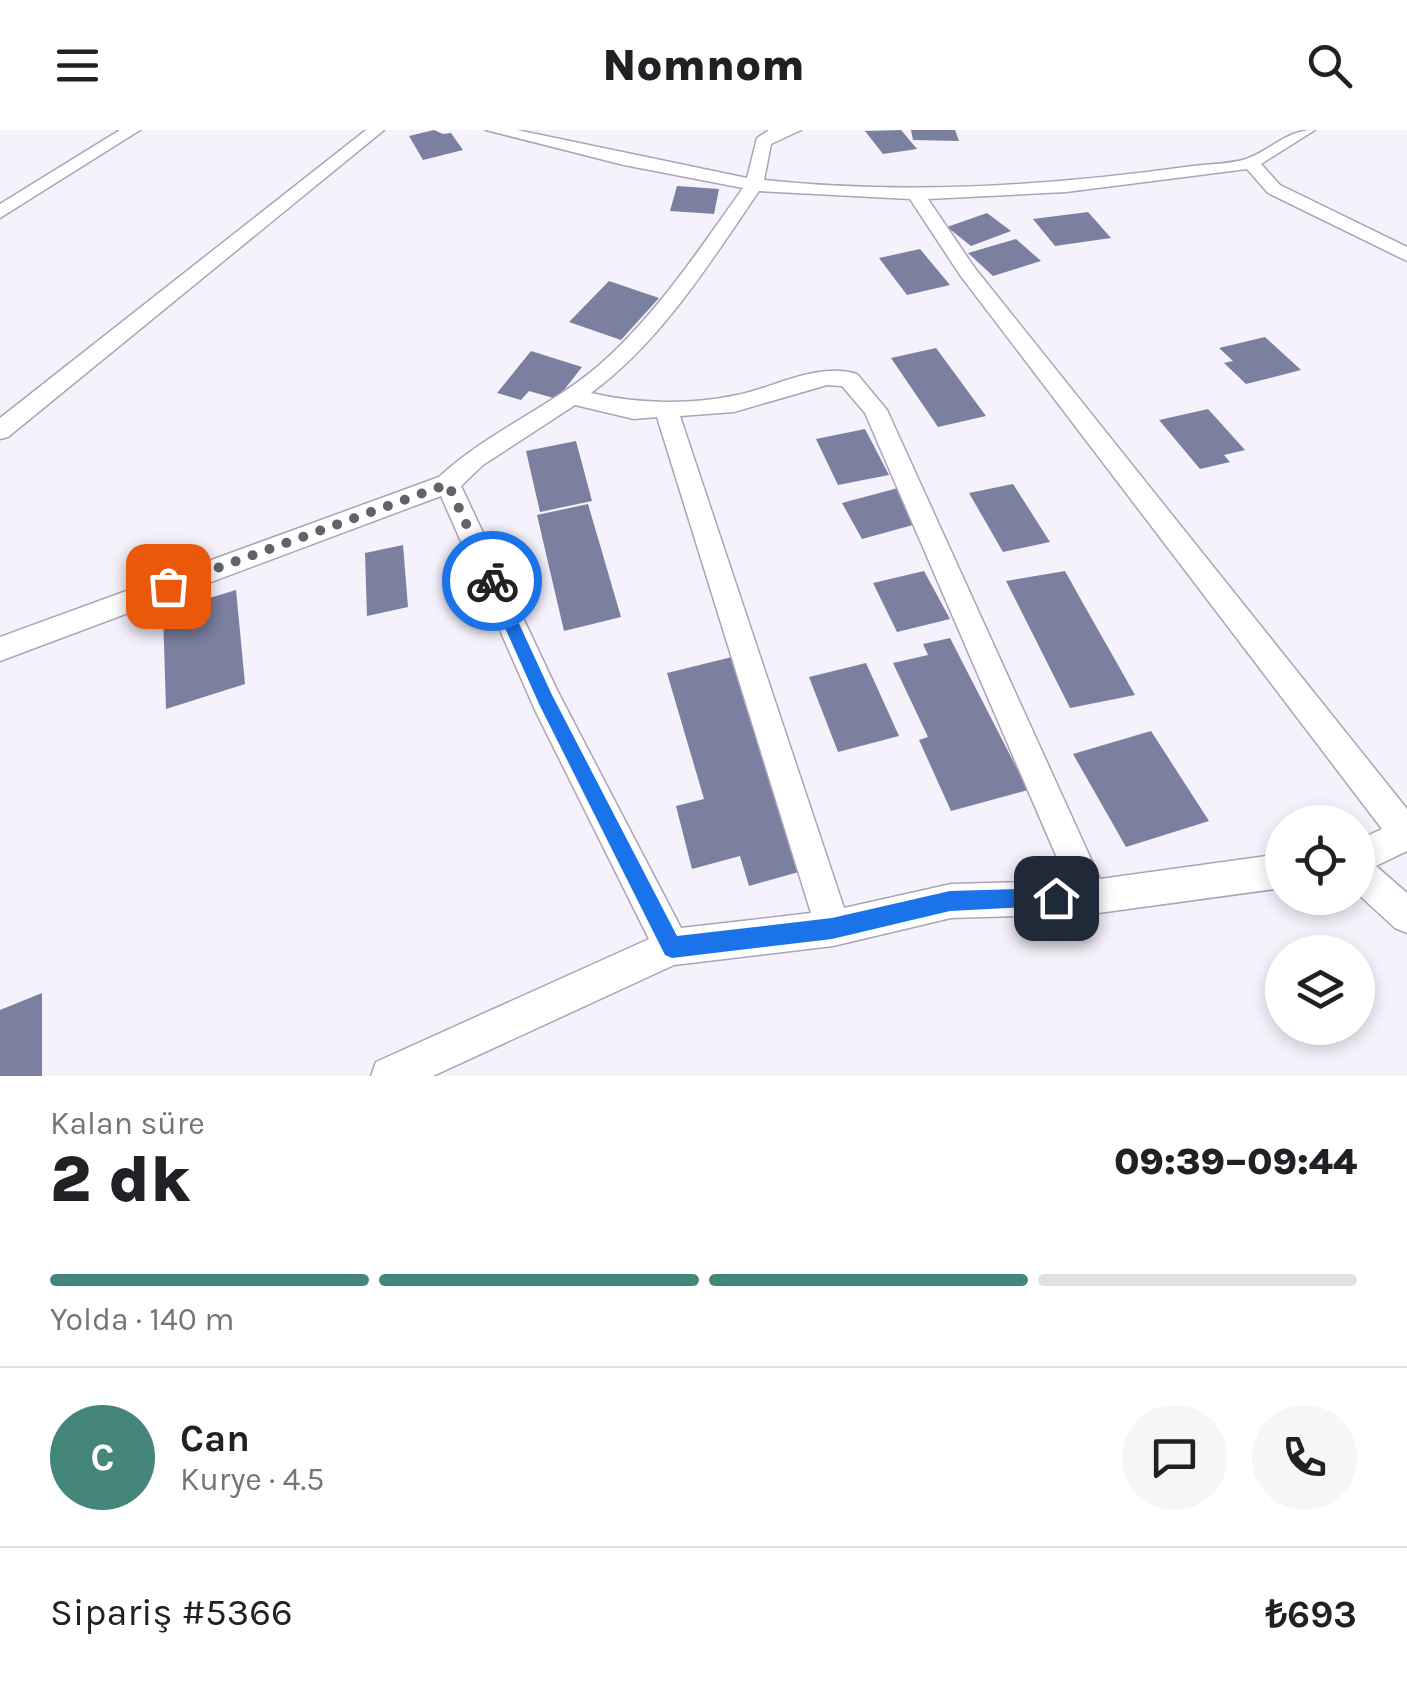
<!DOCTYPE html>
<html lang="tr">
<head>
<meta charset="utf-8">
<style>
	:root { --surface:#fff; --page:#f6f6f6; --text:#202124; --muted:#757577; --line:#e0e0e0; --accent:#44877a }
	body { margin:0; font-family:Karla,sans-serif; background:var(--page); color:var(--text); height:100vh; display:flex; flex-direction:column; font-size:38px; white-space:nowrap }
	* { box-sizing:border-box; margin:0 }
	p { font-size:32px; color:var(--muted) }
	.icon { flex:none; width:55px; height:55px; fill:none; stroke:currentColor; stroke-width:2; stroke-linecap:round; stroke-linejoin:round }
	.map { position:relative; height:946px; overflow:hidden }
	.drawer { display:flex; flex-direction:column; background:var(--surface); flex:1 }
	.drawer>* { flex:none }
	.tools { position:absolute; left:1265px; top:675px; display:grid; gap:20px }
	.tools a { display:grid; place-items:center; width:110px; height:110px; border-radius:50%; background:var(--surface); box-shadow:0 5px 15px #0003; font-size:50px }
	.pin { position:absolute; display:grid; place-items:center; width:85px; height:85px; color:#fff; margin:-42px; border-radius:20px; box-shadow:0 5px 15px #0006 }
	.courier { position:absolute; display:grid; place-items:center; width:100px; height:100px; margin:-50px; border:8px solid #1a73e8; border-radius:50%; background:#fff; color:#222; box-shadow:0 2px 12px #0007 }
	.overview em { font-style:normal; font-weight:800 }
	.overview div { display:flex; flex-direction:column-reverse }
	.overview { display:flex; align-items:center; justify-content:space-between; height:170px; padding:0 50px }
	h1 { font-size:65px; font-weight:800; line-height:75px }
	.bar { display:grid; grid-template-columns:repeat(4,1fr); gap:15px 10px; align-content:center; height:120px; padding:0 50px }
	.bar i { height:12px; border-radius:8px; background:var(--line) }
	.bar .active { background:var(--accent) }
	.bar p { grid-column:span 4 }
	.line { display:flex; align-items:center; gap:25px; padding:0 50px; border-top:2px solid var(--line) }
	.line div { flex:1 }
	.round { display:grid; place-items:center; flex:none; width:105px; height:105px; border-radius:52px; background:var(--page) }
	header { display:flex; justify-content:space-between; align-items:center; height:130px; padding:0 50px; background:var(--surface); font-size:45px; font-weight:800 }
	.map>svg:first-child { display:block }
	.building { fill:#7b80a0 }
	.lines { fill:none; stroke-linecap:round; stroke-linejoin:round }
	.minor-casing { stroke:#aba3b9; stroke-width:3 }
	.minor { fill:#fff; fill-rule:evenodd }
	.route { fill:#1a73e8 }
	.done { stroke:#64616a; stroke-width:10; stroke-dasharray:0 18 }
</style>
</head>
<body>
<header><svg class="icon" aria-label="menu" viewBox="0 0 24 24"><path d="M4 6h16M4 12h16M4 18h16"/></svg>Nomnom<svg class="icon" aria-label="search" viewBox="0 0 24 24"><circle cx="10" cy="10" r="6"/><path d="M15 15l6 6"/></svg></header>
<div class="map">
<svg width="1407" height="946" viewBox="0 0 1407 946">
	<rect width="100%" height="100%" fill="#f6f2fc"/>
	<g class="building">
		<polygon points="434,0 443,4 451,3 463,20 423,30 409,6"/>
		<polygon points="901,0 917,19 883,24 865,1"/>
		<polygon points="911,0 955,0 959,11 913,10"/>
		<polygon points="677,56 719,59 714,84 670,81"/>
		<polygon points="1088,82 1111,108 1055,116 1033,89"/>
		<polygon points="987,83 1011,101 971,116 947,97"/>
		<polygon points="1016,109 1041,131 993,146 968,123"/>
		<polygon points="920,119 950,155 907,165 879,128"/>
		<polygon points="609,151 659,168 621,210 569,192"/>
		<polygon points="1265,207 1301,240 1246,254 1224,233 1233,231 1219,218"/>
		<polygon points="936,218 986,286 938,297 891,228"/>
		<polygon points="531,221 582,237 557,269 529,261 521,270 497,263"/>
		<polygon points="1208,279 1245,320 1224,325 1230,332 1200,339 1159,290"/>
		<polygon points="865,299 889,345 838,355 816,309"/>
		<polygon points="576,311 592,371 540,382 526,321"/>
		<polygon points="1013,354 1050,412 1003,422 969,363"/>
		<polygon points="898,358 920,393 862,409 842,373"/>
		<polygon points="588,374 621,487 564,501 537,385"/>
		<polygon points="403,415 408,477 367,486 365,423"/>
		<polygon points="924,441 950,489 897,502 873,453"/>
		<polygon points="1065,441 1080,468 1135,565 1070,578 1006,451"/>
		<polygon points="236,460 245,554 166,579 163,482"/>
		<polygon points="950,508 1028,660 951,681 919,610 928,607 893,533 928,525 923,514"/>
		<polygon points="732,527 806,740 749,756 740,726 692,739 676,676 704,669 667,543"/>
		<polygon points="866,533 899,606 838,622 809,547"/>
		<polygon points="1151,601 1209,691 1126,717 1073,624"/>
		<polygon points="42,863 42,946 0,946 0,880"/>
	</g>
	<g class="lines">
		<g class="minor-casing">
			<g id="minor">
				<polygon points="120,0 140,0 0,88 0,74"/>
				<polygon points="366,0 384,0 8,307 0,309 0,288"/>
				<path d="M 486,0 L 517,0 L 747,48 L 757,8 L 769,0 L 801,0 L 771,14 L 764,50 C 908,65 1050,56 1193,36 C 1210,34 1230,34 1246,29 C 1273,19 1286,0 1315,0 L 1261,34 L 1280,55 L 1407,117 L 1407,131 L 1268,63 L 1247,39 L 1066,62 L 928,69 L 974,137 L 1407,679 L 1407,721 L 1376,736 L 1407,763 L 1407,803 L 1395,798 L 1358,764 L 1358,710 L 1382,699 L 960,145 L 910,69 L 759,61 C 711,131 661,212 591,263 C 638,274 690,275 737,265 C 776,257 817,232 857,244 L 887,280 L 1100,749 L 1282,724 L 1282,758 L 1091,784 L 951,788 L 833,816 L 674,835 L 433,946 L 371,946 L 376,932 L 649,809 L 535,580 L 441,366 L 0,531 L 0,507 L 439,347 C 486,303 547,279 597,237 C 654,188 699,120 743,58 L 624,35 ZM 827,255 L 842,256 L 865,283 L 1067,751 L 951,754 L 844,778 L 680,286 L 734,282 ZM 575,275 L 634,289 L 657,287 L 811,783 L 681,798 L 557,560 L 461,356 L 483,335 Z"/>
			</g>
		</g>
		<use href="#minor" class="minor"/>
	</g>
	<polygon class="route" points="492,444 497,446 552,565 677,806 832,788 950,761 1056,758 1063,761 1063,775 950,781 832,809 672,828 665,825 540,576 484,451"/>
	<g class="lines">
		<polyline class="done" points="168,456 448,354 492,451"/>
	</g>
</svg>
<div class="tools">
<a><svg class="icon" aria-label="locate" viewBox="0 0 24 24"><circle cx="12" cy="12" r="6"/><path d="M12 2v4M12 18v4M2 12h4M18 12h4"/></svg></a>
<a><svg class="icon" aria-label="layers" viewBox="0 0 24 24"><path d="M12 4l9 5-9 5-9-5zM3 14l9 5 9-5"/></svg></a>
</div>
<div class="pin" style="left:168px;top:456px;background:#ea580c"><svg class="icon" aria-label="bag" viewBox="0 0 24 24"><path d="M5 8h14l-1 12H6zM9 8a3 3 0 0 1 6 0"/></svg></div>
<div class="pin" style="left:1056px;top:768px;background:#1f2937"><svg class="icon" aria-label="home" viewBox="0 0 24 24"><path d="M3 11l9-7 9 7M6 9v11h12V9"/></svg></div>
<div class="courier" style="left:492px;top:451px"><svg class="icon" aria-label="bike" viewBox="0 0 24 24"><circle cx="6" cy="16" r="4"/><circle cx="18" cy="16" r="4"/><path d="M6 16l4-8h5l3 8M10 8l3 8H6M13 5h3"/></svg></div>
</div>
<section class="drawer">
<div class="overview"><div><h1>2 dk</h1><p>Kalan süre</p></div><em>09:39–09:44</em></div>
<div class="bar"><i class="active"></i><i class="active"></i><i class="active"></i><i></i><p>Yolda · 140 m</p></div>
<div class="line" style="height:180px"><b class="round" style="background:var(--accent);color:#fff">C</b><div><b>Can</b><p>Kurye · 4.5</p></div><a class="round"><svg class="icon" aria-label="chat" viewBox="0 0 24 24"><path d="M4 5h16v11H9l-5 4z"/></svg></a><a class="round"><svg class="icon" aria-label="phone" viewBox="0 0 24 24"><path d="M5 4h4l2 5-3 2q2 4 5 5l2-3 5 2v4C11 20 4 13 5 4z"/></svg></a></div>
<div class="line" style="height:130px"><div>Sipariş #5366</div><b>₺693</b></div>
</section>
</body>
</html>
